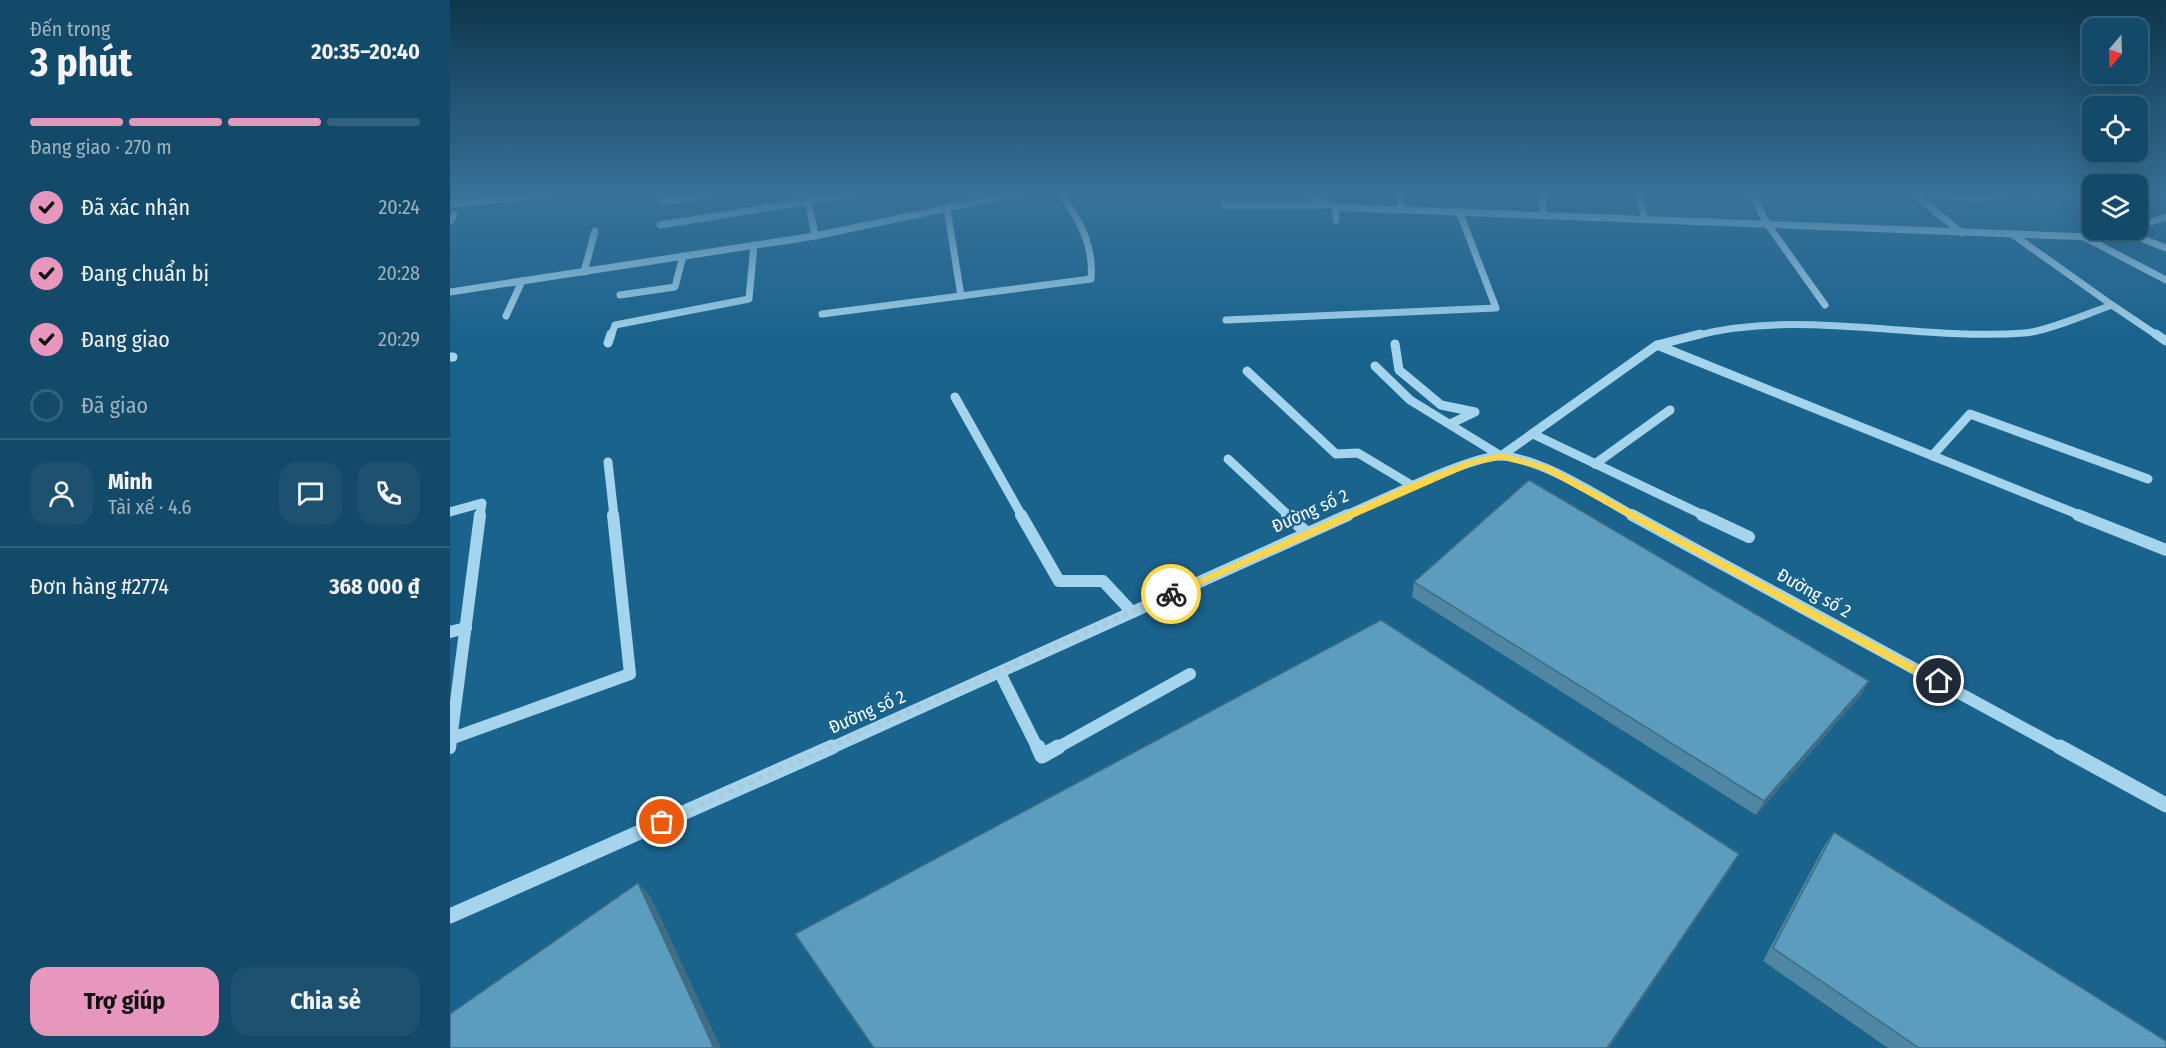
<!DOCTYPE html>
<html lang="vi">
<head>
<meta charset="utf-8">
<style>
	:root { --surface:#144a69; --page:#1d516f; --text:#f1f3f6; --muted:#9db3c0; --line:#33627d; --accent:#e797bd }
	body { margin:0; font-family:"Fira Sans Condensed",sans-serif; background:var(--page); color:var(--text); height:100vh; display:flex; flex-direction:column; font-size:22px; white-space:nowrap }
	* { box-sizing:border-box; margin:0 }
	p { font-size:20px; color:var(--muted) }
	.icon { flex:none; width:33px; height:33px; fill:none; stroke:currentColor; stroke-width:2; stroke-linecap:round; stroke-linejoin:round }
	.map { position:relative; flex:1; overflow:hidden }
	.details { display:flex; flex-direction:column; background:var(--surface); width:450px }
	.details>* { flex:none }
	.needle { width:39px; rotate:199deg }
	.controls { position:absolute; left:1632px; top:18px; display:grid; gap:12px }
	.controls a { display:grid; place-items:center; width:66px; height:66px; border-radius:12px; background:var(--surface); box-shadow:0 6px 24px #0002,0 0 0 2px var(--line); font-size:30px }
	.pin { position:absolute; display:grid; place-items:center; width:51px; height:51px; color:#fff; margin:-26px; border:3px solid #fff; border-radius:50%; box-shadow:0 2px 6px #0007 }
	.courier { position:absolute; display:grid; place-items:center; width:60px; height:60px; margin:-30px; border:4px solid #ffd54a; border-radius:50%; background:#fff; color:#222; box-shadow:0 2px 8px #0007 }
	.headline em { font-style:normal; font-weight:700 }
	.headline div { display:flex; flex-direction:column-reverse }
	.headline { display:flex; align-items:center; justify-content:space-between; height:102px; padding:0 30px }
	h1 { font-size:39px; font-weight:700; line-height:45px }
	.bar { display:grid; grid-template-columns:repeat(4,1fr); gap:9px 6px; align-content:center; height:72px; padding:0 30px }
	.bar i { height:8px; border-radius:4px; background:var(--line) }
	.bar .selected { background:var(--accent) }
	.bar p { grid-column:span 4 }
	.line { display:flex; align-items:center; gap:15px; padding:0 30px; border-top:2px solid var(--line) }
	.line div { flex:1 }
	.round { display:grid; place-items:center; flex:none; width:63px; height:63px; border-radius:18px; background:var(--page) }
	ol { padding:0 30px; list-style:none }
	li { display:flex; align-items:center; gap:18px; height:66px }
	li p { margin-inline-start:auto }
	li .icon { padding:6px; border-radius:50%; background:var(--accent); color:#111; stroke-width:4 }
	li:last-child { color:var(--muted) }
	li i { width:33px; height:33px; border:3px solid var(--line); border-radius:50% }
	.button { display:flex; gap:12px; margin-top:auto; padding:12px 30px }
	.button a { flex:1; height:69px; border-radius:18px; background:var(--accent); color:#111; font-size:24px; font-weight:700; line-height:69px; text-align:center }
	.button a+a { background:var(--page); color:var(--text) }
	main { display:flex; flex:1; min-height:0 }
	.map>svg:first-child { display:block }
	.lines { fill:none; stroke-linecap:round; stroke-linejoin:round }
	.canal { fill:#588ba8; fill-rule:evenodd }
	.minor-far3 { stroke:#a5d5ee; stroke-width:7 }
	.minor-far2 { stroke:#a5d5ee; stroke-width:9 }
	.minor-far1 { stroke:#a5d5ee; stroke-width:12 }
	.minor { stroke:#a5d5ee; stroke-width:15 }
	.wall { fill:#4f86a3 }
	.shaded-wall { fill:#406d85 }
	.building { fill:#5c9cbe; stroke:#406d85; stroke-width:1.5 }
	.route { fill:#ffd54a }
	.done { stroke:#afc8d7; stroke-width:6; stroke-dasharray:0 10.8 }
	.labels { text-anchor:middle; dominant-baseline:central; stroke-width:4.5; stroke-linejoin:round; paint-order:stroke }
	.street-label { font-size:18px; fill:#fff; stroke:#1a638c }
</style>
</head>
<body>
<main>
<section class="details">
<div class="headline"><div><h1>3 phút</h1><p>Đến trong</p></div><em>20:35–20:40</em></div>
<div class="bar"><i class="selected"></i><i class="selected"></i><i class="selected"></i><i></i><p>Đang giao · 270 m</p></div>
<ol>
<li><svg class="icon" aria-label="check" viewBox="0 0 24 24"><path d="M5 12l5 5 9-10"/></svg>Đã xác nhận<p>20:24</p></li>
<li><svg class="icon" aria-label="check" viewBox="0 0 24 24"><path d="M5 12l5 5 9-10"/></svg>Đang chuẩn bị<p>20:28</p></li>
<li><svg class="icon" aria-label="check" viewBox="0 0 24 24"><path d="M5 12l5 5 9-10"/></svg>Đang giao<p>20:29</p></li>
<li><i></i>Đã giao</li>
</ol>
<div class="line" style="height:108px"><a class="round"><svg class="icon" aria-label="person" viewBox="0 0 24 24"><circle cx="12" cy="8" r="4"/><path d="M4 21q1-7 8-7t8 7"/></svg></a><div><b>Minh</b><p>Tài xế · 4.6</p></div><a class="round"><svg class="icon" aria-label="chat" viewBox="0 0 24 24"><path d="M4 5h16v11H9l-5 4z"/></svg></a><a class="round"><svg class="icon" aria-label="phone" viewBox="0 0 24 24"><path d="M5 4h4l2 5-3 2q2 4 5 5l2-3 5 2v4C11 20 4 13 5 4z"/></svg></a></div>
<div class="line" style="height:78px"><div>Đơn hàng #2774</div><b>368 000 ₫</b></div>
<div class="button"><a>Trợ giúp</a><a>Chia sẻ</a></div>
</section>
<div class="map">
<svg width="1716" height="1048" viewBox="0 0 1716 1048">
	<rect width="100%" height="100%" fill="#1a638c"/>
	<g class="lines">
		<polygon class="canal" points="19,195 55,195 49,199 0,205 0,197"/>
		<g class="minor-far3">
			<polyline points="857,195 886,207 903,208 1640,237 1677,230"/>
			<polyline points="949,195 952,209"/>
			<polyline points="1092,195 1093,215"/>
			<polyline points="1189,195 1195,220"/>
			<polyline points="1302,195 1318,225 1375,305"/>
			<polyline points="1465,195 1512,233"/>
			<polyline points="1486,195 1526,198 1552,195"/>
			<polyline points="358,198 365,236"/>
			<polyline points="212,202 256,195"/>
			<polyline points="0,204 94,195"/>
			<polyline points="775,205 875,205"/>
			<polyline points="886,207 886,220"/>
			<polyline points="497,208 511,296"/>
			<polyline points="0,221 4,215"/>
			<polyline points="210,225 397,195"/>
			<polyline points="1688,226 1716,217"/>
			<polyline points="1673,231 1716,248"/>
			<polyline points="1562,234 1662,305"/>
			<polyline points="1634,237 1716,280"/>
			<polyline points="134,272 145,231"/>
			<polyline points="0,292 365,236 559,195"/>
			<polyline points="170,295 225,287 233,256"/>
			<path d="M 372,314 L 641,279 C 644,245 630,222 612,195"/>
			<polyline points="56,316 72,281"/>
			<polyline points="776,320 1046,308 1009,211"/>
			<polyline points="161,336 165,325 299,299 304,245"/>
			<path d="M 1244,336 C 1352,308 1466,341 1575,333 C 1598,331 1639,313 1662,305 L 1708,336"/>
		</g>
		<g class="minor-far2">
			<polyline points="1706,334 1716,341"/>
			<polyline points="158,343 161,334"/>
			<polyline points="945,344 949,370 991,405 1025,412 1000,424"/>
			<polyline points="1207,345 1250,334"/>
			<polyline points="0,357 3,357"/>
			<polyline points="925,366 960,400 1051,456 1207,345 1632,516"/>
			<polyline points="797,371 886,454 908,453 963,486"/>
			<polyline points="505,397 572,516"/>
			<polyline points="1083,434 1255,516"/>
			<polyline points="1482,456 1520,414 1698,479"/>
			<polyline points="778,459 839,516"/>
			<polyline points="158,462 164,516"/>
			<polyline points="1145,464 1220,410"/>
			<polyline points="0,512 32,503 30,516"/>
			<path d="M 894,516 C 926,503 1023,454 1052,456 C 1093,459 1148,496 1184,516"/>
		</g>
		<g class="minor-far1">
			<polyline points="571,515 609,581 653,581 682,612"/>
			<polyline points="837,515 856,532"/>
			<polyline points="1182,515 1612,749"/>
			<polyline points="1252,515 1299,537"/>
			<polyline points="1628,515 1716,550"/>
			<polyline points="0,632 16,628"/>
			<polyline points="550,673 588,749"/>
			<polyline points="0,739 180,674 163,515"/>
			<polyline points="0,748 30,515"/>
			<polyline points="379,749 898,515"/>
			<polyline points="605,749 740,674"/>
		</g>
		<g class="minor">
			<polyline points="588,747 592,756 608,747"/>
			<polyline points="1610,747 1716,805"/>
			<polyline points="0,916 382,747"/>
		</g>
	</g>
	<g class="wall">
		<polygon points="964,582 1419,681 1410,696 1306,815 962,597"/>
		<polygon points="1384,832 1716,1048 1438,1048 1313,961 1374,846"/>
	</g>
	<g class="shaded-wall">
		<polygon points="1419,681 1410,696 1306,815 1314,801"/>
		<polygon points="1289,854 1281,868 1159,1048 1157,1048"/>
		<polygon points="188,883 201,897 271,1048 264,1048"/>
	</g>
	<g class="building">
		<polygon points="1079,480 1419,681 1314,801 964,582"/>
		<polygon points="931,620 1289,854 1157,1048 424,1048 345,934"/>
		<polygon points="1384,832 1716,1041 1716,1048 1469,1048 1323,948"/>
		<polygon points="188,883 264,1048 0,1048 0,1014"/>
	</g>
	<linearGradient id="sky" x2="0" y2="1"><stop stop-color="#0e364d"/><stop offset="0.57" stop-color="#387199"/><stop offset="1" stop-color="#387199" stop-opacity="0"/></linearGradient>
	<rect width="1716" height="342" fill="url(#sky)"/>
	<polygon class="route" points="1052,453 1099,466 1494,681 1493,685 1484,685 1093,470 1051,459 1023,465 725,596 718,596 716,594 960,484 1017,461"/>
	<g class="lines">
		<polyline class="done" points="212,822 721,594"/>
	</g>
	<g class="labels">
		<g class="street-label">
			<text transform="translate(860 511) rotate(-24)">Đường số 2</text>
			<text transform="translate(1364 593) rotate(29)">Đường số 2</text>
			<text transform="translate(417 712) rotate(-24)">Đường số 2</text>
		</g>
	</g>
</svg>
<div class="controls">
<a><svg class="needle" viewBox="-14 -14 28 28"><path d="M0-13l5 13h-10z" fill="#e53935"/><path d="M0 13l5-13h-10z" fill="#9db3c0"/></svg></a>
<a><svg class="icon" aria-label="locate" viewBox="0 0 24 24"><circle cx="12" cy="12" r="6"/><path d="M12 2v4M12 18v4M2 12h4M18 12h4"/></svg></a>
<a><svg class="icon" aria-label="layers" viewBox="0 0 24 24"><path d="M12 4l9 5-9 5-9-5zM3 14l9 5 9-5"/></svg></a>
</div>
<div class="pin" style="left:212px;top:822px;background:#ea580c"><svg class="icon" aria-label="bag" viewBox="0 0 24 24"><path d="M5 8h14l-1 12H6zM9 8a3 3 0 0 1 6 0"/></svg></div>
<div class="pin" style="left:1489px;top:681px;background:#1f2937"><svg class="icon" aria-label="home" viewBox="0 0 24 24"><path d="M3 11l9-7 9 7M6 9v11h12V9"/></svg></div>
<div class="courier" style="left:721px;top:594px"><svg class="icon" aria-label="bike" viewBox="0 0 24 24"><circle cx="6" cy="16" r="4"/><circle cx="18" cy="16" r="4"/><path d="M6 16l4-8h5l3 8M10 8l3 8H6M13 5h3"/></svg></div>
</div>
</main>
</body>
</html>
